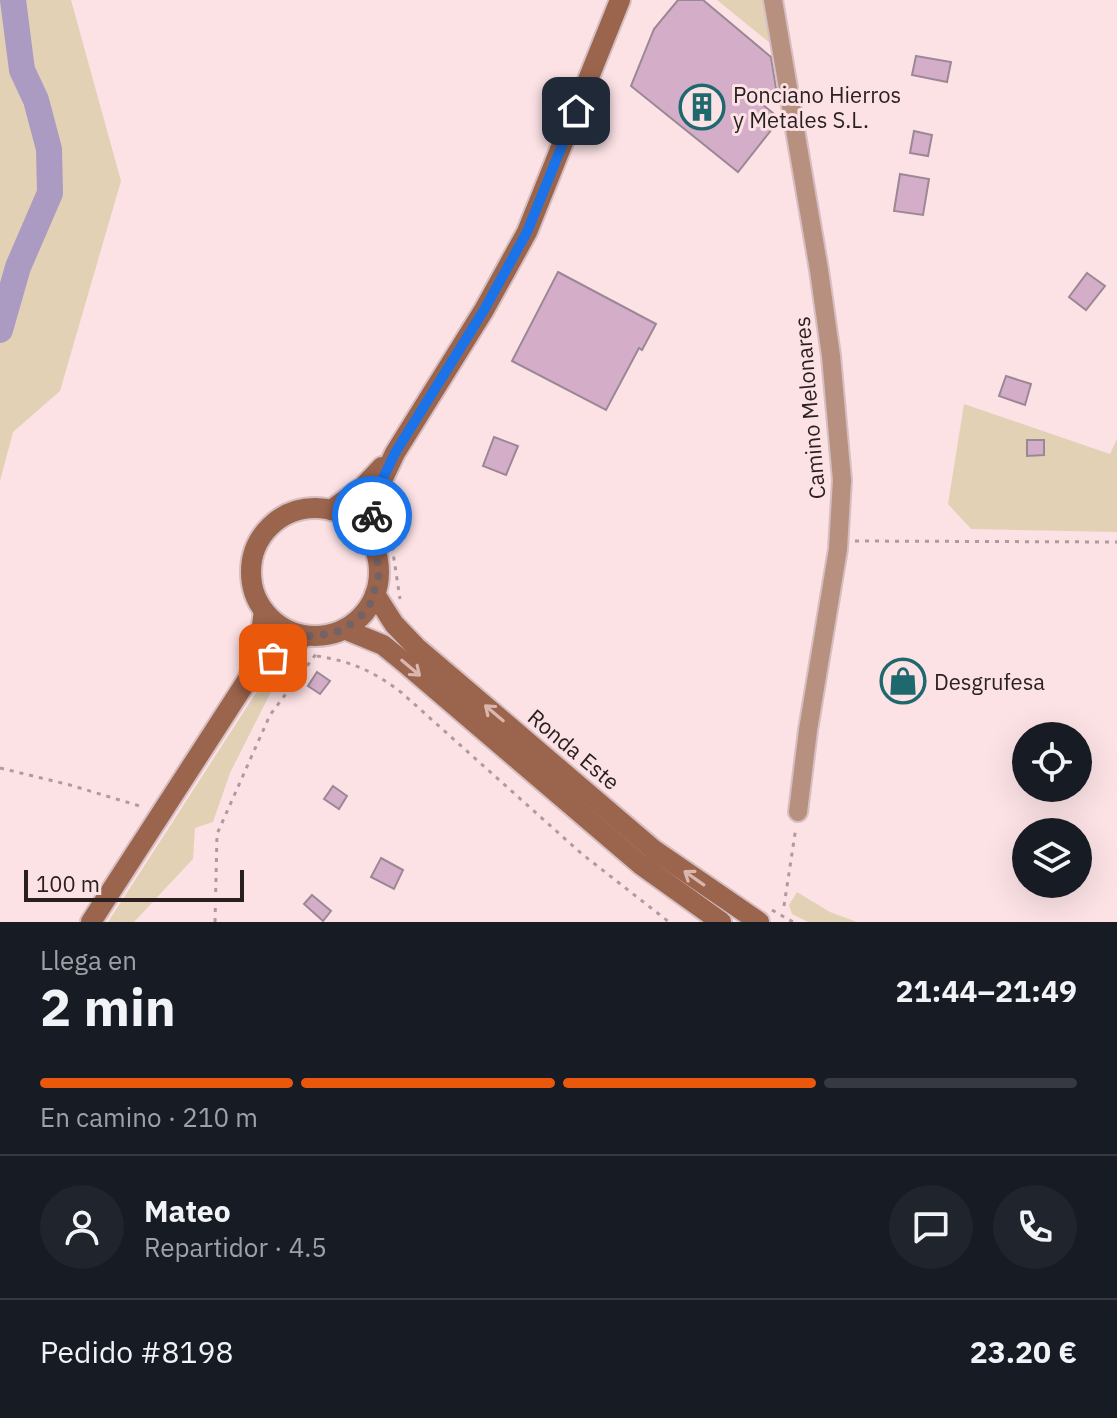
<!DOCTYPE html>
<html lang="es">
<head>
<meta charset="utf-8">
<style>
	:root { --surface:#171b24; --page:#20242c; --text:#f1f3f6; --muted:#9ea1a6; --line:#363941; --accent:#ea580c }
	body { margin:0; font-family:"IBM Plex Sans",sans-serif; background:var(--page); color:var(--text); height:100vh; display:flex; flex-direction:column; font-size:30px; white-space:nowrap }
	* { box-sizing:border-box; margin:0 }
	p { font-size:26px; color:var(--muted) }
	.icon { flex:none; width:44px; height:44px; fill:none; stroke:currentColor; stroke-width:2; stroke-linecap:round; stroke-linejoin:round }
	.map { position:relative; height:922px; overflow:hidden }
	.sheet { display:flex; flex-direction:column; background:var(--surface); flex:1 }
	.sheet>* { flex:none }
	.tools { position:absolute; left:1012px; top:722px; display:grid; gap:16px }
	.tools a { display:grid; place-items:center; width:80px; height:80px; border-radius:50%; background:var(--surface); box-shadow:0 8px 32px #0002; font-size:40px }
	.scale { position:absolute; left:24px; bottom:20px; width:220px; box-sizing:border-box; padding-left:8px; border:4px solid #291f20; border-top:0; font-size:22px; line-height:28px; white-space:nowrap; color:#291f20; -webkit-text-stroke:6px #fce2e5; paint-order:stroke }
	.pin { position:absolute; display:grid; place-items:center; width:68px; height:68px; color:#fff; margin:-34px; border-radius:16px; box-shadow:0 4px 12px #0006 }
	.courier { position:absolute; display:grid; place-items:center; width:80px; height:80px; margin:-40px; border:6px solid #1a73e8; border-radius:50%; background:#fff; color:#222; box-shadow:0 2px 10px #0007 }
	.summary em { font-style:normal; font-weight:700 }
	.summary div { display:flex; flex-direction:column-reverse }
	.summary { display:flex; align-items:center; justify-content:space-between; height:136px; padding:0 40px }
	h1 { font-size:52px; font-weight:700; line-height:60px }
	.bar { display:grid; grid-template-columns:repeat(4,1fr); gap:12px 8px; align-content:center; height:96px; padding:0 40px }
	.bar i { height:10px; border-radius:6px; background:var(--line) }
	.bar .selected { background:var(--accent) }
	.bar p { grid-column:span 4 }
	.line { display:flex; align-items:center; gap:20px; padding:0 40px; border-top:2px solid var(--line) }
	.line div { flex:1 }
	.round { display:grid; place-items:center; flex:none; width:84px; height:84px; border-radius:42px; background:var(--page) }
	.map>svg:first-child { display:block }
	.green { fill:#e3d1b6 }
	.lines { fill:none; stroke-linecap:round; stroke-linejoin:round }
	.river { stroke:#ab9bc2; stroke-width:26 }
	.building { fill:#d4adc9; stroke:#9b8895; stroke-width:2 }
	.minor-casing { stroke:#d6bfc2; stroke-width:22 }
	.secondary-casing { stroke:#d6bfc2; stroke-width:24 }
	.path { stroke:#af9b9d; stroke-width:3; stroke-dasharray:4 6; stroke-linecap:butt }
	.minor { stroke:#b7907f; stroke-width:18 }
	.secondary { stroke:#9b644c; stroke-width:20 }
	.oneway { stroke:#dab6af }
	.done { stroke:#736365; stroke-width:8; stroke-dasharray:0 14.4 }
	.route { stroke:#1a73e8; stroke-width:10 }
	.labels { text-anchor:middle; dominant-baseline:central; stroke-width:6; stroke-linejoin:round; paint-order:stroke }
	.poi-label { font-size:22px; fill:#291f20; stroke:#fce2e5; text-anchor:start }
	.street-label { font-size:22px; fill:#291f20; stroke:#fce2e5 }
</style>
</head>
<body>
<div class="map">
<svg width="1117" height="922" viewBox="0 0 1117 922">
	<rect width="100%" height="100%" fill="#fce2e5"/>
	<g class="green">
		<polygon points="0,0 71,0 121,181 60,391 13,432 0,481"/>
		<polygon points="717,0 770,0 776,48"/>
		<polygon points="964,404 1110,454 1117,439 1117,532 971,529 948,504"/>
		<polygon points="298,658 275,684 230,773 213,822 195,828 193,859 134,922 108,922 263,682"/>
		<polygon points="797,892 830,912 857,922 808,922 792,914 789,905"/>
	</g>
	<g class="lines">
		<polyline class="river" points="0,330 18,267 50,193 49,149 36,100 22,70 13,0"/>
	</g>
	<g class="building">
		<polygon points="678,0 703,0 771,57 776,88 762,104 780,119 738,172 631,86 654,29"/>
		<polygon points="916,56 951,62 947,82 912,75"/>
		<polygon points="914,131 932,135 928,156 910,153"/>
		<polygon points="900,174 929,179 923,215 894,211"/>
		<polygon points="558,272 656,324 642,350 639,348 606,410 512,361"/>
		<polygon points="1087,273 1105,286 1086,310 1069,297"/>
		<polygon points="1006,376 1031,384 1025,405 999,396"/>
		<polygon points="494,437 518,446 506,475 483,466"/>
		<polygon points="1027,440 1044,440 1044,455 1027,456"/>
		<polygon points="317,672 330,681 320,694 308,686"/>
		<polygon points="333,786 347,796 339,809 324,799"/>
		<polygon points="381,858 403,870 394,889 371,877"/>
		<polygon points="312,895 331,911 323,921 304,904"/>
	</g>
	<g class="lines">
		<g class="minor-casing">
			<polyline id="minor" points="773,0 819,270 831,356 842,480 838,549 808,730 798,812"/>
		</g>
		<g class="secondary-casing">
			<g id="secondary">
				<circle cx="315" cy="572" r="64"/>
				<polyline points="331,510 363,487 382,467"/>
				<polyline points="370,539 377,491 395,453 484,310 527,232 620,0"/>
				<polyline points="375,594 394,624 416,647 654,850 759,922"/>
				<polyline points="344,629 383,645 405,663 640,864 721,922"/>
				<polyline points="249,677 259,647 264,611"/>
				<polyline points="91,922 248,679 292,643 306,636"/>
			</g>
		</g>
		<g class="path">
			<polyline points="387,538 392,546 400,599"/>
			<polyline points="855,541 1117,542"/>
			<path d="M 317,656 C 351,661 375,672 402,693 L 582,854 L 669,922"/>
			<polyline points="0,768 70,785 143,807"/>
			<polyline points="784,906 796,827"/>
			<polyline points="772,910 793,922"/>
			<polyline points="215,922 217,834 270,715 316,654"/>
		</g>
		<use href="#minor" class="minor"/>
		<use href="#secondary" class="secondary"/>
	</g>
	<defs><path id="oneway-shaft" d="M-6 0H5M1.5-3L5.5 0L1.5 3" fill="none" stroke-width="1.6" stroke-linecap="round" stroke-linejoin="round" transform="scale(2)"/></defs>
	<g class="oneway">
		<use href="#oneway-shaft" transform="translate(411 668) rotate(40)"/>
		<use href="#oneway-shaft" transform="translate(494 713) rotate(-140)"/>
		<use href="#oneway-shaft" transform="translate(694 878) rotate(-145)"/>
	</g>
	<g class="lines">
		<polyline class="done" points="273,658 306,636 330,634 344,629 363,614 370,604 379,575 377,557 370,539 372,516"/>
		<polyline class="route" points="372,516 377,491 395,453 484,310 527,232 576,111"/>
	</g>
	<defs>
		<g id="building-ring" transform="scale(2.3)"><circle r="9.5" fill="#fce2e5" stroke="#1d696e" stroke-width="1.5"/><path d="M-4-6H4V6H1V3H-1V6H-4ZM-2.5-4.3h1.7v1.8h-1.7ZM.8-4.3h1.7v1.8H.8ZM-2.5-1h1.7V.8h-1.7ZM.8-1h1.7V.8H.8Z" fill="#1d696e"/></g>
		<g id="shop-ring" transform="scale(2.3)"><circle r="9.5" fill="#fce2e5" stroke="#1d696e" stroke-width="1.5"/><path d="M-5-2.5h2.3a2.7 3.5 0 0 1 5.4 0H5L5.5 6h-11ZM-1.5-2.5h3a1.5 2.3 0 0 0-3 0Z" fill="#1d696e"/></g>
	</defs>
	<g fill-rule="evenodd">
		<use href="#building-ring" x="702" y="107"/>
		<use href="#shop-ring" x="903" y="681"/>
	</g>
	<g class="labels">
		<g class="poi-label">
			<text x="733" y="94">Ponciano Hierros<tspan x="733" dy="25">y Metales S.L.</tspan></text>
			<text x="934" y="681">Desgrufesa</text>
		</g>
		<g class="street-label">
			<text transform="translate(809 408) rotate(-95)">Camino Melonares</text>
			<text transform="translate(574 749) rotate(40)">Ronda Este</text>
		</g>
	</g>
</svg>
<div class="tools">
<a><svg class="icon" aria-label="locate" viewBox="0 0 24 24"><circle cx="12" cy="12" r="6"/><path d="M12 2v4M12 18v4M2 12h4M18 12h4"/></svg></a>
<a><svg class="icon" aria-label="layers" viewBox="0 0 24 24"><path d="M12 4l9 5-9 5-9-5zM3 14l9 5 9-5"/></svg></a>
</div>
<div class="scale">100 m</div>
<div class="pin" style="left:273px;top:658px;background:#ea580c"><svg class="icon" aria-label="bag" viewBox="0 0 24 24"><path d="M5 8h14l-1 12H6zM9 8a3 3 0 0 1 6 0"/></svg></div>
<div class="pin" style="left:576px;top:111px;background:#1f2937"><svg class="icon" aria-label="home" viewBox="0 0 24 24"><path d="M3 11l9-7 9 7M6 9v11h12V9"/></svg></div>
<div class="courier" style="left:372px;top:516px"><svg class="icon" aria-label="bike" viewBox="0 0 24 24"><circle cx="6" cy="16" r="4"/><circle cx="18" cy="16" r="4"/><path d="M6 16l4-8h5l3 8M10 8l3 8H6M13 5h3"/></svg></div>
</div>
<section class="sheet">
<div class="summary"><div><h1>2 min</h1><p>Llega en</p></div><em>21:44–21:49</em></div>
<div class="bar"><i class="selected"></i><i class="selected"></i><i class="selected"></i><i></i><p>En camino · 210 m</p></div>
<div class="line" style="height:144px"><a class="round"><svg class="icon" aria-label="person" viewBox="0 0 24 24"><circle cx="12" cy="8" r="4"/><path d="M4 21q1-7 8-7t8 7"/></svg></a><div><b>Mateo</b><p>Repartidor · 4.5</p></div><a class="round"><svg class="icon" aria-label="chat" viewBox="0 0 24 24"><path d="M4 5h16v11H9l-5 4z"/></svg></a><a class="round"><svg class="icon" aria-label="phone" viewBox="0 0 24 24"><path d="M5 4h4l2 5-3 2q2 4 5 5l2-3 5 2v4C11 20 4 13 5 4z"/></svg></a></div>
<div class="line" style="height:104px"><div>Pedido #8198</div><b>23.20 €</b></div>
</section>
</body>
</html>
